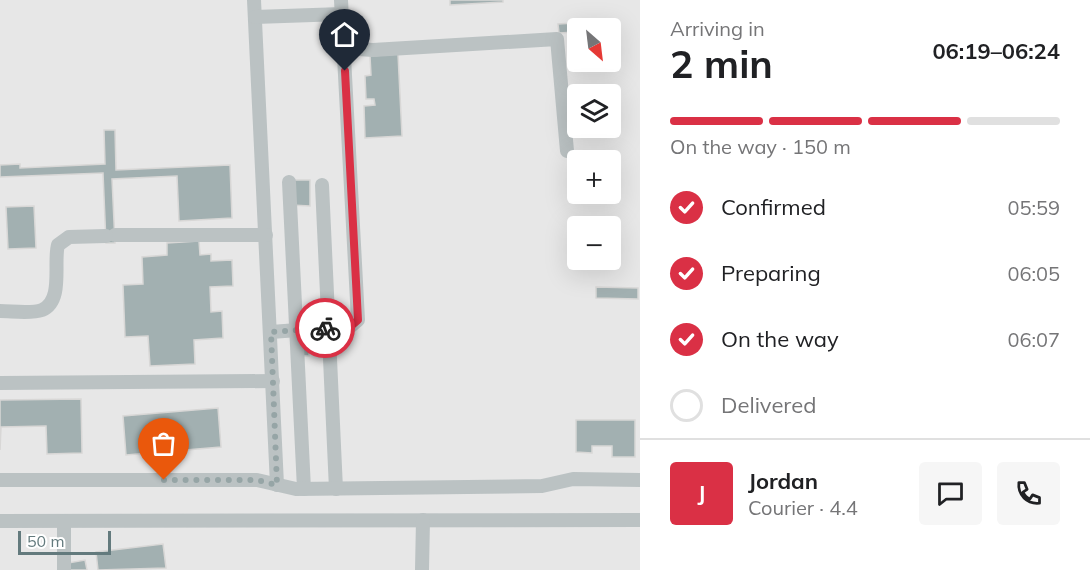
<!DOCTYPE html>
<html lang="en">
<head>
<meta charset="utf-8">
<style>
	:root { --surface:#fff; --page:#f6f6f6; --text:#202124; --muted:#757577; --line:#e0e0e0; --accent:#da3045 }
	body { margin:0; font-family:Mulish,sans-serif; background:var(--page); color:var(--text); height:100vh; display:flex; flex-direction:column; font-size:22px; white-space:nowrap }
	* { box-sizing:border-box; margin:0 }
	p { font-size:20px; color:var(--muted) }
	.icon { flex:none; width:33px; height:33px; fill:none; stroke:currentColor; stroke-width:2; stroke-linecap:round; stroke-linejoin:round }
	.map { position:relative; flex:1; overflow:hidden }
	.side { display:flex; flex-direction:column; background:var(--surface); width:450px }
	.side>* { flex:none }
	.needle { width:39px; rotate:152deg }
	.fabs { position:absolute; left:567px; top:18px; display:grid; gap:12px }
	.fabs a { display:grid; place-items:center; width:54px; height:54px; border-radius:6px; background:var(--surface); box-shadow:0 6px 24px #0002; font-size:30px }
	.scale { position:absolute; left:18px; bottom:15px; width:93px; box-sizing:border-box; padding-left:6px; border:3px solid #637a7d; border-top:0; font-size:16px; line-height:21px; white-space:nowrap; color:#637a7d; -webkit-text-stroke:4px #fff; paint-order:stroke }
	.pin { position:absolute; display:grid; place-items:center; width:51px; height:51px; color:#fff; margin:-62px -26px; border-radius:50% 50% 50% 0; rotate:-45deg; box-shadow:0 0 6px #0007 }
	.pin .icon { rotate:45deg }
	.courier { position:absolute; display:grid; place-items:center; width:60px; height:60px; margin:-30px; border:4px solid #da3045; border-radius:50%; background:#fff; color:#222; box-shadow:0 2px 8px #0007 }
	.headline em { font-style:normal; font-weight:700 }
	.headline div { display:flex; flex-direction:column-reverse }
	.headline { display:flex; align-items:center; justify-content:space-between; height:102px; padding:0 30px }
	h1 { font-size:39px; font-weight:700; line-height:45px }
	.bar { display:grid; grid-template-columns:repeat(4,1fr); gap:9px 6px; align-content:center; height:72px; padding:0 30px }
	.bar i { height:8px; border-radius:4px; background:var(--line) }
	.bar .selected { background:var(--accent) }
	.bar p { grid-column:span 4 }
	.line { display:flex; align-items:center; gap:15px; padding:0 30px; border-top:2px solid var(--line) }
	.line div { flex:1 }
	.round { display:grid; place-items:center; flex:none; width:63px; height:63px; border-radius:6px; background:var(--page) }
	ol { padding:0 30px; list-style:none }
	li { display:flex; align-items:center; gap:18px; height:66px }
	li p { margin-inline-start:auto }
	li .icon { padding:6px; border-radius:50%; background:var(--accent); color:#fff; stroke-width:4 }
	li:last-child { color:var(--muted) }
	li i { width:33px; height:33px; border:3px solid var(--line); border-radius:50% }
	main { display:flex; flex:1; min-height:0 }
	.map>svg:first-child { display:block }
	.built { fill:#e7e7e7; fill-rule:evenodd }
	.building { fill:#a2b0b1; stroke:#d8d7d6; stroke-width:1.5 }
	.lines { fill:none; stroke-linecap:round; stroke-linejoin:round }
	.minor { stroke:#bbc2c3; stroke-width:14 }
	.done { stroke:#96a5a6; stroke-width:6; stroke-dasharray:0 10.8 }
	.route { stroke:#da3045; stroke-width:8 }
</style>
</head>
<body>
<main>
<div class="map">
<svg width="640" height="570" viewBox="0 0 640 570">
	<rect width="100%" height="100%" fill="#f6f5f3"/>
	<path class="built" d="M 0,0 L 640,0 L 640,570 L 0,570 ZM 578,28 L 610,28 L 610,62 L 578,62 ZM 578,94 L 610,94 L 610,128 L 578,128 ZM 578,160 L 610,160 L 610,194 L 578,194 ZM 578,226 L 610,226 L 610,260 L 578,260 Z"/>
	<g class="building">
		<polygon points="450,0 503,0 503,2 450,5"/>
		<polygon points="581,21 590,21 590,28 582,28"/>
		<polygon points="575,23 575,32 559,33 558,24"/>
		<polygon points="398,54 402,136 365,138 364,106 375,105 374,99 366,99 365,76 371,75 370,56"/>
		<polygon points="104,130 115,130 116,170 230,165 232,218 179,221 177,176 112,179 115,243 106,243 103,173 0,177 0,165 20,164 20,168 105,164"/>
		<polygon points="291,180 310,180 310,206 291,205"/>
		<polygon points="34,206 36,248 8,249 6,207"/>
		<polygon points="199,241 200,255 211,254 211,261 232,260 233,286 210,287 211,312 222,311 223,338 194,340 195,364 150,366 148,336 125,337 123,285 143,284 142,257 167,255 167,243"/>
		<polygon points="596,287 638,288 638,299 596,298"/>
		<polygon points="298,340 310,340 309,356 297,356"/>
		<polygon points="81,399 82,453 47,454 46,426 1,427 0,450 0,400"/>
		<polygon points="218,408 221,447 126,455 123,416"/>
		<polygon points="576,420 635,420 635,457 612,457 612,446 592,446 592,453 576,452"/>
		<polygon points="163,544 166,568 98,570 96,552"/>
		<polygon points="85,560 87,570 70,570 68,563"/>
	</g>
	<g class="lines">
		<g class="minor">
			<polyline points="254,0 277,485"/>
			<polyline points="255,17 342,14"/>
			<polyline points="344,48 373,50 557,39 567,151"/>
			<polyline points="289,182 304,489"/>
			<polyline points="322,185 336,489"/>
			<polyline points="115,235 266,235"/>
			<path d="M 0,311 C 12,311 31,314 42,310 C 64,301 53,262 58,245 L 69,237 L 106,236"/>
			<polyline points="271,332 351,326 358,320 341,0"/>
			<polyline points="0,383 273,381"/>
			<polyline points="0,480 257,480 296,489 542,486 573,479 640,480"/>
			<polyline points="0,521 640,520"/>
			<polyline points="64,570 64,521"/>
			<polyline points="422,570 423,520"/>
		</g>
	</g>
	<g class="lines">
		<polyline class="done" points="164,480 257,480 277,485 271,332 325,328"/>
		<polyline class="route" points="325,328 351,326 358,320 345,71"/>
	</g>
</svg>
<div class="fabs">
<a><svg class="needle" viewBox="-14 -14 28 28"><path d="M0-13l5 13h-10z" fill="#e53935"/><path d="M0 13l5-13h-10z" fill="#757577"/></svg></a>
<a><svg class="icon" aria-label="layers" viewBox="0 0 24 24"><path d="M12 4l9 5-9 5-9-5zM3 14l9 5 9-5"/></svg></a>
<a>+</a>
<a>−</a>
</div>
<div class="scale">50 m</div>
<div class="pin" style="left:164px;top:480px;background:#ea580c"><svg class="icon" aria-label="bag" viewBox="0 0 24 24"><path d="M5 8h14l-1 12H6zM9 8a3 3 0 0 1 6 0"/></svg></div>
<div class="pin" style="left:345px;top:71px;background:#1f2937"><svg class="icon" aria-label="home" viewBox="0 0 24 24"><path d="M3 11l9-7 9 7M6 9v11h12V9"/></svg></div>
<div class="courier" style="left:325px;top:328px"><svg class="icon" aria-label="bike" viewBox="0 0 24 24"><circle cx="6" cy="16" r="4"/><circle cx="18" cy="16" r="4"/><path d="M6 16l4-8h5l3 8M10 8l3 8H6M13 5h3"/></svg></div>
</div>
<section class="side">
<div class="headline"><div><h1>2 min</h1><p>Arriving in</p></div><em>06:19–06:24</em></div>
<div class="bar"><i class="selected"></i><i class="selected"></i><i class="selected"></i><i></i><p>On the way · 150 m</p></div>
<ol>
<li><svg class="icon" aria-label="check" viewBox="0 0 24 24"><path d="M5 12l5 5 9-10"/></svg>Confirmed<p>05:59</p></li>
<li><svg class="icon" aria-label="check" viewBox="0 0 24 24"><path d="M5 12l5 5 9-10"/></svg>Preparing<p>06:05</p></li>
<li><svg class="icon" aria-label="check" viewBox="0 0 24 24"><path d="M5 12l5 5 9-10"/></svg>On the way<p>06:07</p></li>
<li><i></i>Delivered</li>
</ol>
<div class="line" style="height:108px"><b class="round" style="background:var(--accent);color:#fff">J</b><div><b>Jordan</b><p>Courier · 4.4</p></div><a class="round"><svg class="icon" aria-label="chat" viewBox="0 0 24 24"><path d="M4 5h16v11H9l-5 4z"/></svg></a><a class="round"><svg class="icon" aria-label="phone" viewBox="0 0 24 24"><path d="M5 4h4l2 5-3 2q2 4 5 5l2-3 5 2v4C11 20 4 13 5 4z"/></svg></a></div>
</section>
</main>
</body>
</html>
